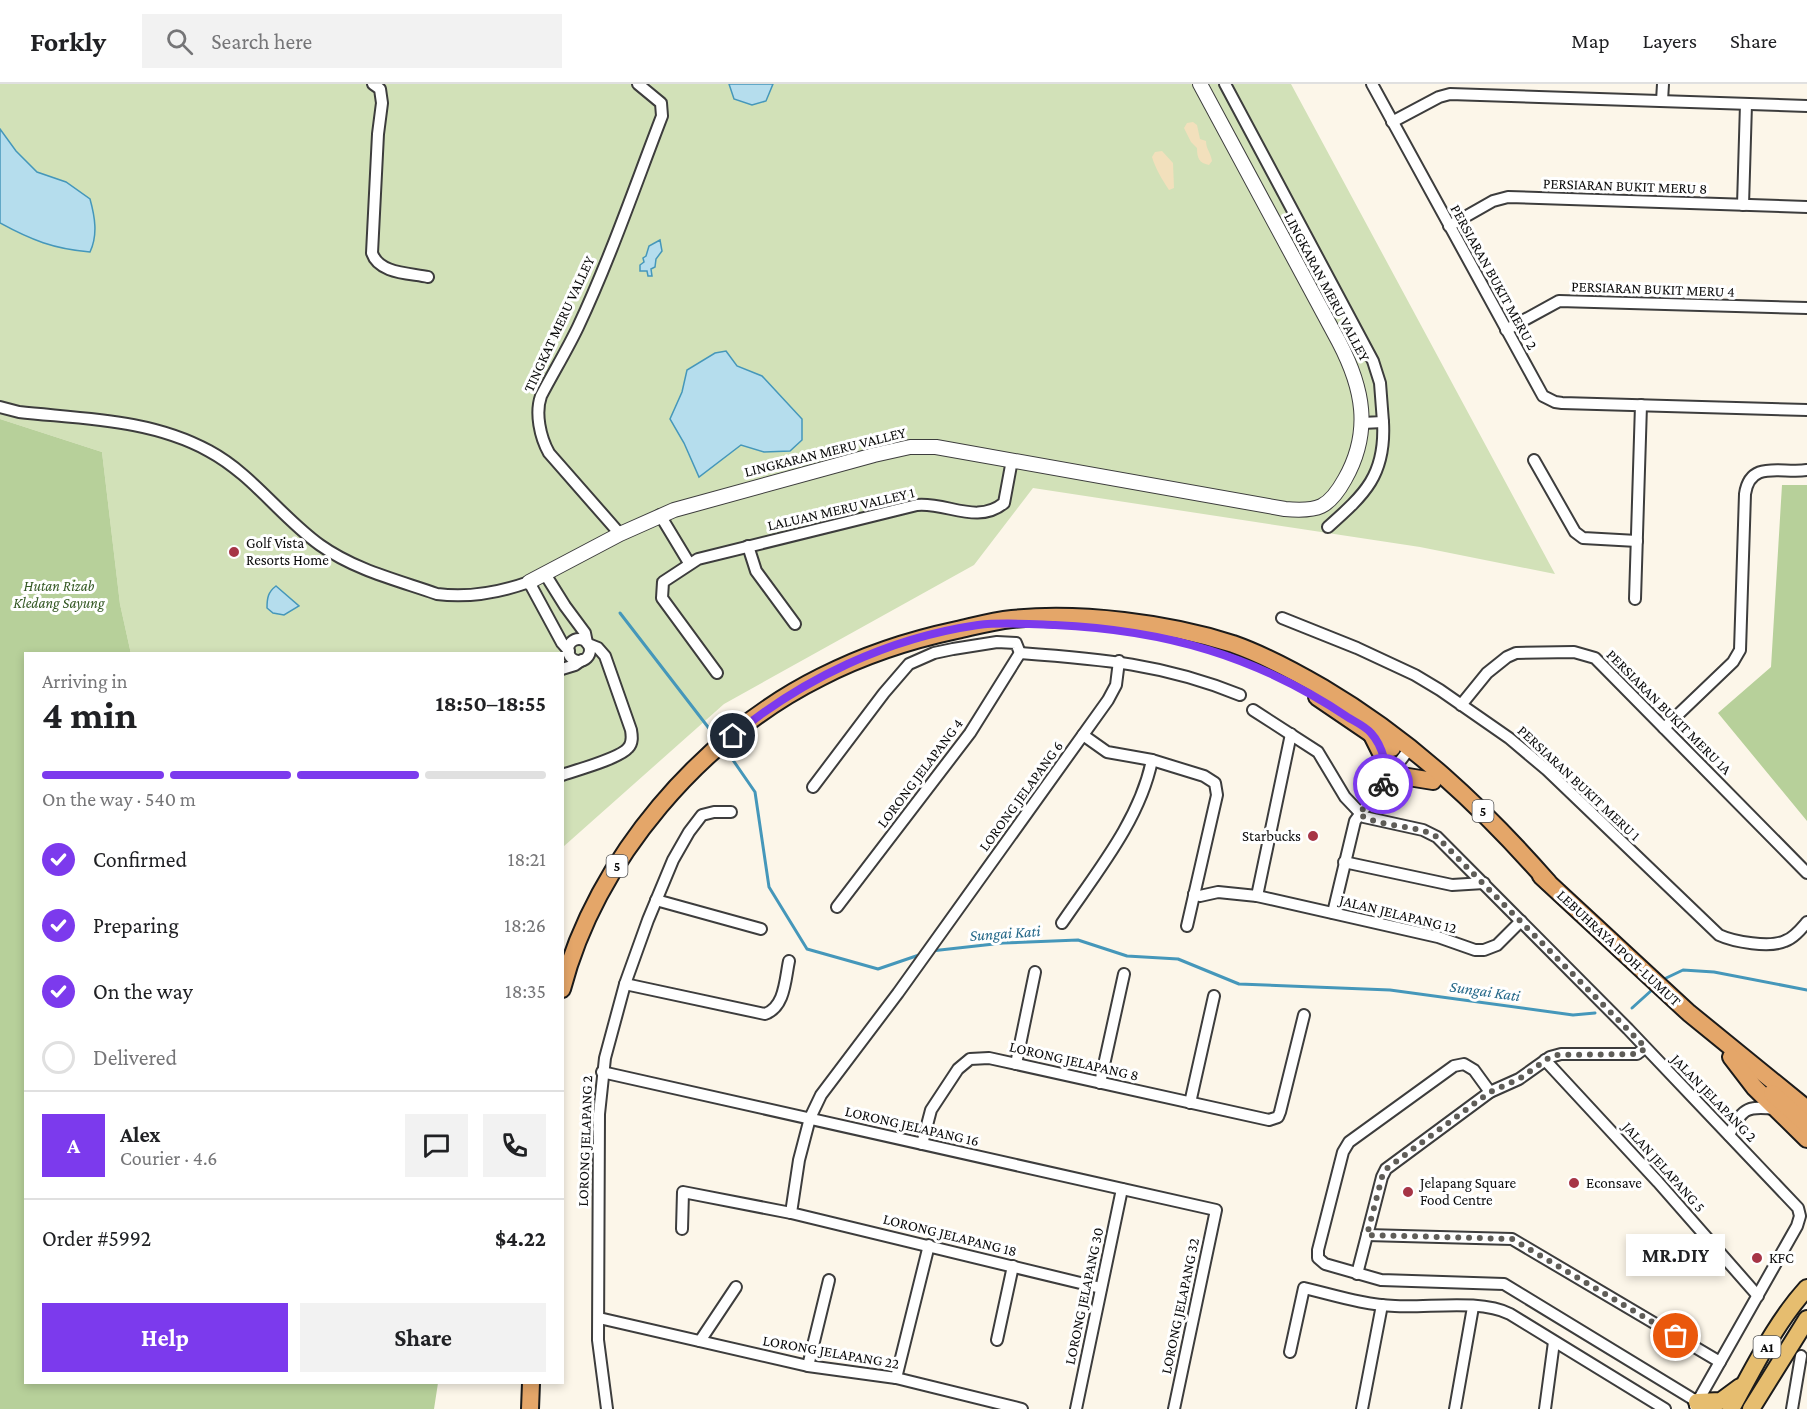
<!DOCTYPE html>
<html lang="en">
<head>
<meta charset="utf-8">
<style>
	:root { --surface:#fff; --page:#f2f2f2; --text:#202124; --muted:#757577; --line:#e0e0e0; --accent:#7c3aed }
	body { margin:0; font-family:"Crimson Pro",serif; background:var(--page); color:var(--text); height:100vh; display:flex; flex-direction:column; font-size:22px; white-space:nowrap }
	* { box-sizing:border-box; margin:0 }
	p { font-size:20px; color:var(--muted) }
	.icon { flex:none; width:33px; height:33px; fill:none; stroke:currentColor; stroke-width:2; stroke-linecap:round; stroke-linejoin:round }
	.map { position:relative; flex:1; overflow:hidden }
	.side { position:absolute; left:24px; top:568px; width:540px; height:732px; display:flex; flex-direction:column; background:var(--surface); border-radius:0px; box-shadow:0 3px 9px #0003 }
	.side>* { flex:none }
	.pin { position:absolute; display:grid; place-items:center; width:51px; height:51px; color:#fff; margin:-26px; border:3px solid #fff; border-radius:50%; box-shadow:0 2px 6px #0007 }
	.courier { position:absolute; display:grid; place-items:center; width:60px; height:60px; margin:-30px; border:4px solid #7c3aed; border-radius:50%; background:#fff; color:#222; box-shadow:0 2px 8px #0007 }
	.bubble { position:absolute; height:42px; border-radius:0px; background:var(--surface); box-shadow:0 3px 9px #0003; font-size:20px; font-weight:700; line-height:42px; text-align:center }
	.headline em { font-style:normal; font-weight:700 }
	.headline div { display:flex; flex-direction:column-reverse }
	.headline { display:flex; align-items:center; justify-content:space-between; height:102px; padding:0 18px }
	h1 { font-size:39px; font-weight:700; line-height:45px }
	.bar { display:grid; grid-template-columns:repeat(4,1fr); gap:9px 6px; align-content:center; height:72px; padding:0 18px }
	.bar i { height:8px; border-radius:4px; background:var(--line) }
	.bar .on { background:var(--accent) }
	.bar p { grid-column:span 4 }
	.line { display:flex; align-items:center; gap:15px; padding:0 18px; border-top:2px solid var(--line) }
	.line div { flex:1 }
	.round { display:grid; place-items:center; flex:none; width:63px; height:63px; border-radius:0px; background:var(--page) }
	ol { padding:0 18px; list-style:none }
	li { display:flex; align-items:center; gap:18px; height:66px }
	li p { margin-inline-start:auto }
	li .icon { padding:6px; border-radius:50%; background:var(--accent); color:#fff; stroke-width:4 }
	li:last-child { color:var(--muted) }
	li i { width:33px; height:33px; border:3px solid var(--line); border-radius:50% }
	.cta { display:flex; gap:12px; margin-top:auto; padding:12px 18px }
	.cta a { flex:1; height:69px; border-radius:0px; background:var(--accent); color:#fff; font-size:24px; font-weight:700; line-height:69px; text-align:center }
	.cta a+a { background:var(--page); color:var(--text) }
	header { display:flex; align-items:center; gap:36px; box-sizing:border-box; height:84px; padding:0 30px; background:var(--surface); border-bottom:2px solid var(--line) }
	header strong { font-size:28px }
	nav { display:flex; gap:33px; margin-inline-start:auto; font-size:21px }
	.search { width:420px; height:54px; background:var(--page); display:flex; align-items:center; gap:15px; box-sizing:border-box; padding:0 21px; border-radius:0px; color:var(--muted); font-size:22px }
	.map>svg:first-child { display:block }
	.green { fill:#d2e1b8 }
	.forest { fill:#b7d09a }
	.sand { fill:#f2e0bc }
	.water { fill:#b5dded; stroke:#4597ba; stroke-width:1.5 }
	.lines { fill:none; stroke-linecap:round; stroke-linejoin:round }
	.stream { stroke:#4597ba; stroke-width:3 }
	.minor-casing { stroke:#3d3d3d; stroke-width:14 }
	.tertiary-casing { stroke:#3d3d3d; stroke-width:16 }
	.primary-casing { stroke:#1b1b1b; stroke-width:20 }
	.trunk-casing { stroke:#1b1b1b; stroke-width:20 }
	.minor { stroke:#fff; stroke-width:10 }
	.tertiary { stroke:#fff; stroke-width:14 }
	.primary { stroke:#e6bd6f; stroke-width:16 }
	.trunk { stroke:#e4a669; stroke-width:16 }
	.done { stroke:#5f5d58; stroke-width:6; stroke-dasharray:0 10.8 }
	.route { stroke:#7c3aed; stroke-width:8 }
	.poi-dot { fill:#a63546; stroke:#fff; stroke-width:2 }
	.labels { text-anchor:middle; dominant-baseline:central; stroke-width:6; stroke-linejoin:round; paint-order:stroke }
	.shield { fill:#fff; stroke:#545454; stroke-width:1.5 }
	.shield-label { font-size:14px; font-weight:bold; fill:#0a0a0a }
	.street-label { font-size:15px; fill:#0a0a0a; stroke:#fff }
	.poi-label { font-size:15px; fill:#0a0a0a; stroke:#fff; text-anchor:start }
	.park-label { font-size:15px; font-style:italic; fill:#345824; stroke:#fff }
	.water-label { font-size:16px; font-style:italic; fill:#256889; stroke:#fff }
</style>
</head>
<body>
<header>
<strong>Forkly</strong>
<div class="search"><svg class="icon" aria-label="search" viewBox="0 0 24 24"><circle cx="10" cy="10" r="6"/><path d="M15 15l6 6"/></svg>Search here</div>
<nav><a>Map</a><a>Layers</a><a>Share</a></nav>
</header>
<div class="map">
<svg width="1807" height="1325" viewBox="0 0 1807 1325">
	<rect width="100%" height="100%" fill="#fcf6e9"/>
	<polygon class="green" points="0,0 1291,0 1555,490 1420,463 1033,404 974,481 724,620 563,763 562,570 131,570 120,520 102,368 0,335"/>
	<g class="forest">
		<polygon points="0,335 102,368 120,520 131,570 26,570 26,1299 438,1299 434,1325 0,1325"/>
		<polygon points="1782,401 1807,401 1807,737 1718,629 1771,583"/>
	</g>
	<g class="sand">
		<path d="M 1193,38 L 1197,41 L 1200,55 L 1206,57 C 1206,65 1211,69 1212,77 L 1209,81 C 1199,79 1197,74 1197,64 L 1191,58 L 1184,44 L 1187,39 Z"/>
		<path d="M 1162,67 L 1173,79 L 1174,104 L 1169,106 C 1162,95 1156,86 1152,73 L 1155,68 Z"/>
	</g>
	<g class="water">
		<polygon points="729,0 773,0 766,17 752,21 734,15"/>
		<path d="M 0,45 L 16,67 L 37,88 L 66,98 L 90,115 C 95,133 98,151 90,168 C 54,165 31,156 0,139 Z"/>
		<polygon points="660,156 662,167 656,175 655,183 651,185 652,192 648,192 647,187 640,187 640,181 644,178 643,174 646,172 649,162"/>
		<polygon points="726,267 737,282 762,292 802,335 802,356 790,367 764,368 741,361 699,393 684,359 670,335 682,308 687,286 715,269"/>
		<path d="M 276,502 L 299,522 L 284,531 L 273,529 L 267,524 C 267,514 268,508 276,502 Z"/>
	</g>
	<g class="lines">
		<g class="stream">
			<polyline points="620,529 718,656"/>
			<polyline points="726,666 755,708 769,803 807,865 878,885 922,870"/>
			<polyline points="931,867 1003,859 1078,856 1127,872 1178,875 1239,900 1390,906 1573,931 1595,929"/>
			<polyline points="1662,896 1683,886 1714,888 1807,906"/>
			<polyline points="1632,924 1653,905"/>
		</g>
		<g class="minor-casing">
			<g id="minor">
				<path d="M 373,0 L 380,5 L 382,19 L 378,50 L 372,169 C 379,190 410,189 428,193"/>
				<polyline points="1225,0 1373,277 1380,299 1383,338 1362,339"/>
				<polyline points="1372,0 1543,312 1555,318 1562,319 1807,326"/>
				<polyline points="1662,17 1663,0"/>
				<polyline points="1392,38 1439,13 1450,10 1807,22"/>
				<polyline points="1743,121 1746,20"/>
				<polyline points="1449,142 1493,117 1508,113 1807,123"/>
				<polyline points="1506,246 1559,217 1807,224"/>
				<path d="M 0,323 L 19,328 C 83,335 151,335 209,367 C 252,390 281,433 320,461 C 355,486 397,496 437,510 C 468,514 501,508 529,498 L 562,559 L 569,567"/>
				<polyline points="1534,376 1575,448 1583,454 1637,457"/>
				<polyline points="660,431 689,479"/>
				<path d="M 1328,443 C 1365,410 1386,391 1383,338"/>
				<path d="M 620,450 L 549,369 C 540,353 535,329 541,312 C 553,289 567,266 578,243 C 610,175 635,102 662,32 L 661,19 L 638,0"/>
				<polyline points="748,462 756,487 795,540"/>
				<polyline points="545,490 565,522 585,549 587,559"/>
				<polyline points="1635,515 1641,321"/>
				<path d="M 1282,534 L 1357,564 L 1415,591 L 1440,606 L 1509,654 L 1547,686 L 1719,851 C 1734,858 1770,864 1785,857 C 1794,854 1801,845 1807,838"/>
				<circle cx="579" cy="566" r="11"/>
				<path d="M 1020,569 C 1101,575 1164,580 1240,611"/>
				<polyline points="562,585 575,581 582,576"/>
				<path d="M 717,589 L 662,514 L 663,498 L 698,475 L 917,421 C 947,418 977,441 1004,419 L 1012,376"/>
				<polyline points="1461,621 1487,589 1507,573 1516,569 1574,568 1595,574 1807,789"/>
				<polyline points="1253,626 1318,668 1345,713 1364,733 1423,746 1437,753 1628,945 1798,1124 1800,1132 1797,1142 1695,1322"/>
				<path d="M 1664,644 L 1733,578 L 1740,566 L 1745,410 C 1750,375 1782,390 1807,386"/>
				<polyline points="1083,651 1107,668 1152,676 1204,692 1215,699 1217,711 1187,842"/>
				<path d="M 562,691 C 577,686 620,674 628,664 C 633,659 632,652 631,646 L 605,572 L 598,564 L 588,560"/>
				<polyline points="813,703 884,609 909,580 934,569 953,565 997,558 1016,559 1020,569"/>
				<polyline points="1344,778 1452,801 1484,799"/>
				<polyline points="1194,810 1200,812 1218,808 1257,812 1438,853 1475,866 1484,866 1497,861 1521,837"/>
				<polyline points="1257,812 1291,650"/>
				<polyline points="656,816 761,845"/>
				<polyline points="837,823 970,649 1020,569"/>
				<polyline points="1333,829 1355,737 1410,664"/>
				<path d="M 1062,839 C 1096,789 1140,736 1152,676"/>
				<path d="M 625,900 L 765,930 C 785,923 785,896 789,877"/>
				<polyline points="1545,976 1658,1098 1758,1212"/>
				<polyline points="1016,980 1035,888"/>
				<polyline points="602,988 1216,1126 1174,1325"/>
				<polyline points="1100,999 1124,890"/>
				<polyline points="1490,1008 1474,986 1464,980 1454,982 1349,1058 1343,1068 1318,1166 1318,1174 1325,1180 1381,1196 1504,1200 1701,1320"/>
				<polyline points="1190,1019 1214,912"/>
				<path d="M 1729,1051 C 1742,1026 1745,1021 1775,1025"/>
				<polyline points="922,1060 931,1026 958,985 970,975 989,974 1269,1036 1278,1033 1280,1028 1304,931"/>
				<polyline points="682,1145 683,1108 791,1129"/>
				<polyline points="1367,1151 1512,1155 1720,1278"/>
				<polyline points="1357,1190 1382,1093 1386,1085 1490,1008 1519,995 1550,973 1561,970 1637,970 1645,964"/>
				<polyline points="1101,1204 791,1129 799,1076 810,1034 821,1011 898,909 1108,616 1116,601 1119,577"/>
				<polyline points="599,1234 808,1282 896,1294 1022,1325"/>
				<polyline points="997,1256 1013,1182"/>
				<polyline points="700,1257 736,1203"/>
				<path d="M 1290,1268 L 1304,1204 C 1334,1211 1364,1221 1395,1222 C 1429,1224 1480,1215 1510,1230 L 1665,1325"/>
				<polyline points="808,1282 829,1196"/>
				<polyline points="896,1294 929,1161"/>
				<polyline points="607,1325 598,1256 599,1030 605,974 625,900 648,836 673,776 689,748 702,731 714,728 731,728"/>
				<polyline points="1076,1325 1122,1105"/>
				<polyline points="1362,1325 1382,1221"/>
				<polyline points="1455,1325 1473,1223"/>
				<polyline points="1545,1325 1554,1258"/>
				<polyline points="1792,1325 1801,1272"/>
			</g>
		</g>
		<g class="tertiary-casing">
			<path id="tertiary" d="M 529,498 L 620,450 L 674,426 L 874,371 L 910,363 L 936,363 L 1285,425 C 1318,428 1329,424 1345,395 C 1372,347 1363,304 1339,258 L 1200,0"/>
		</g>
		<g class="primary-casing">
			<g id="primary">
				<polyline points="1701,1325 1697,1318 1721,1317 1740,1303"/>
				<path d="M 1731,1325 C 1754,1284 1775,1239 1807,1204"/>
				<polyline points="1751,1325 1807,1235"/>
			</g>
		</g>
		<g class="trunk-casing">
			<g id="trunk">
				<polyline points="1317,613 1392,664"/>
				<polyline points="1372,651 1383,673 1385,697 1402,692 1433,697"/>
				<polyline points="1541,792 1689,929 1807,1025"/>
				<path d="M 562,905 C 596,775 702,652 821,593 C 864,571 910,556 957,546 C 975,542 993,537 1012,535 C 1080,528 1168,539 1233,560 C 1264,571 1294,587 1323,604 C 1411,656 1481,722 1548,798"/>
				<polyline points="1731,973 1754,1003 1807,1055"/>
				<polyline points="1772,1009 1807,1041"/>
				<polyline points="530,1325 531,1299"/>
			</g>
		</g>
		<use href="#minor" class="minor"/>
		<use href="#tertiary" class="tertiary"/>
		<use href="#primary" class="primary"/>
		<use href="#trunk" class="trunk"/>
	</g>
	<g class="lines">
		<path class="done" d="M 1383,700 L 1359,730 C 1382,745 1414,739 1437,753 L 1646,964 L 1637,970 L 1555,971 L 1550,973 L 1519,995 L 1490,1008 L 1386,1085 L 1382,1093 L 1367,1151 L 1512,1155 L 1676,1252"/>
		<path class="route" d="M 733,652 C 802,595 888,554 978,541 C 1002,538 1030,540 1055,541 C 1165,546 1257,572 1349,634 C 1356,638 1366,643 1371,649 C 1381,660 1391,686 1383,700"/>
	</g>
	<g class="poi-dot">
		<circle cx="234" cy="468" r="6"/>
		<circle cx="1313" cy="752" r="6"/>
		<circle cx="1574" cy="1099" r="6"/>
		<circle cx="1408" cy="1108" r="6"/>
		<circle cx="1757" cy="1174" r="6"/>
	</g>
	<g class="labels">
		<g class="shield">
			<rect x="1472.5" y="716" width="21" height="22" rx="4.5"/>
			<rect x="606.5" y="771" width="21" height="22" rx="4.5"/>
			<rect x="1753.5" y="1252" width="27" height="22" rx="4.5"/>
		</g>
		<g class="shield-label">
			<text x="1483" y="727">5</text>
			<text x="617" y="782">5</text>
			<text x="1767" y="1263">A1</text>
		</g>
		<g class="street-label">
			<text transform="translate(1625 102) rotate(2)">PERSIARAN BUKIT MERU 8</text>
			<text transform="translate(1494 193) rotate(61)">PERSIARAN BUKIT MERU 2</text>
			<text transform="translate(1327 203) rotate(62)">LINGKARAN MERU VALLEY</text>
			<text transform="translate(1653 205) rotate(2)">PERSIARAN BUKIT MERU 4</text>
			<text transform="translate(559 240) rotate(-65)">TINGKAT MERU VALLEY</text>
			<text transform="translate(825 368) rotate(-14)">LINGKARAN MERU VALLEY</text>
			<text transform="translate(841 425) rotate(-13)">LALUAN MERU VALLEY 1</text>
			<text transform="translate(1669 628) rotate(45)">PERSIARAN BUKIT MERU 1A</text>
			<text transform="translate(920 689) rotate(-53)">LORONG JELAPANG 4</text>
			<text transform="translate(1579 699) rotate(43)">PERSIARAN BUKIT MERU 1</text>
			<text transform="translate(1021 712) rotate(-54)">LORONG JELAPANG 6</text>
			<text transform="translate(1398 830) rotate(14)">JALAN JELAPANG 12</text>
			<text transform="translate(1619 864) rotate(43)">LEBUHRAYA IPOH-LUMUT</text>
			<text transform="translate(1074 977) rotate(13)">LORONG JELAPANG 8</text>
			<text transform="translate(1714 1014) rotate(46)">JALAN JELAPANG 2</text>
			<text transform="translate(912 1042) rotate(13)">LORONG JELAPANG 16</text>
			<text transform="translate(585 1057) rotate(-88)">LORONG JELAPANG 2</text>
			<text transform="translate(1664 1083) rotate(48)">JALAN JELAPANG 5</text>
			<text transform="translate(950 1151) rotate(14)">LORONG JELAPANG 18</text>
			<text transform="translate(1084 1212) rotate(-78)">LORONG JELAPANG 30</text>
			<text transform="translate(1180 1222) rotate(-78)">LORONG JELAPANG 32</text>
			<text transform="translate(831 1268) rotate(10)">LORONG JELAPANG 22</text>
		</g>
		<g class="poi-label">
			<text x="246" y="459">Golf Vista<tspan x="246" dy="17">Resorts Home</tspan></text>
			<text x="1301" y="752" text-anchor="end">Starbucks</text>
			<text x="1420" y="1099">Jelapang Square<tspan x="1420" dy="17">Food Centre</tspan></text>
			<text x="1586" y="1099">Econsave</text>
			<text x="1769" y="1174">KFC</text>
		</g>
		<g class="park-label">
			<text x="59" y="502">Hutan Rizab<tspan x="59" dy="17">Kledang Sayung</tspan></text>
		</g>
		<g class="water-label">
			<text transform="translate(1005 849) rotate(-4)">Sungai Kati</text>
			<text transform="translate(1485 907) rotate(8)">Sungai Kati</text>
		</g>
	</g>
</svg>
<div class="pin" style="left:1676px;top:1252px;background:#ea580c"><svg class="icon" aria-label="bag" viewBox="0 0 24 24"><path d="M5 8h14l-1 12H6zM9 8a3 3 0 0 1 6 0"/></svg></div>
<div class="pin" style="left:733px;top:652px;background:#1f2937"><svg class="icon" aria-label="home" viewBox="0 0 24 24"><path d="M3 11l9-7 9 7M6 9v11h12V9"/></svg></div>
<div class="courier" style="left:1383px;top:700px"><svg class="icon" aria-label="bike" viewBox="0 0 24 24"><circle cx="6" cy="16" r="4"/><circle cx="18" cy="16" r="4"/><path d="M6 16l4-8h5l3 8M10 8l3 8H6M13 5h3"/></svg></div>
<div class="bubble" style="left:1626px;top:1150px;width:99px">MR.DIY</div>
<section class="side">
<div class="headline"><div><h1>4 min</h1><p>Arriving in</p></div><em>18:50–18:55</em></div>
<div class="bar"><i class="on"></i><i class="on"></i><i class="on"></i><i></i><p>On the way · 540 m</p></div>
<ol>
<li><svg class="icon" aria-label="check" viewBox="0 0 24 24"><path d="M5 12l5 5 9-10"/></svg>Confirmed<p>18:21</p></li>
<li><svg class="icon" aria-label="check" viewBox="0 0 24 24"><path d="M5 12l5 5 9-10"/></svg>Preparing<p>18:26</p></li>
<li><svg class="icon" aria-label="check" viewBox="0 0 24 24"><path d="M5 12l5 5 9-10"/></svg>On the way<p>18:35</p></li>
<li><i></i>Delivered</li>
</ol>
<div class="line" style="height:108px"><b class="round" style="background:var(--accent);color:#fff">A</b><div><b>Alex</b><p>Courier · 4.6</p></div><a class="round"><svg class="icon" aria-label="chat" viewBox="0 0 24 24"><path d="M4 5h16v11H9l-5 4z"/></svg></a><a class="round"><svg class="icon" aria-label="phone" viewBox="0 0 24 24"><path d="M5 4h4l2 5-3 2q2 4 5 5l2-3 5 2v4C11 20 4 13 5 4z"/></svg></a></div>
<div class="line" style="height:78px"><div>Order #5992</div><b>$4.22</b></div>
<div class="cta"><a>Help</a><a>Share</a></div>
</section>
</div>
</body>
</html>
